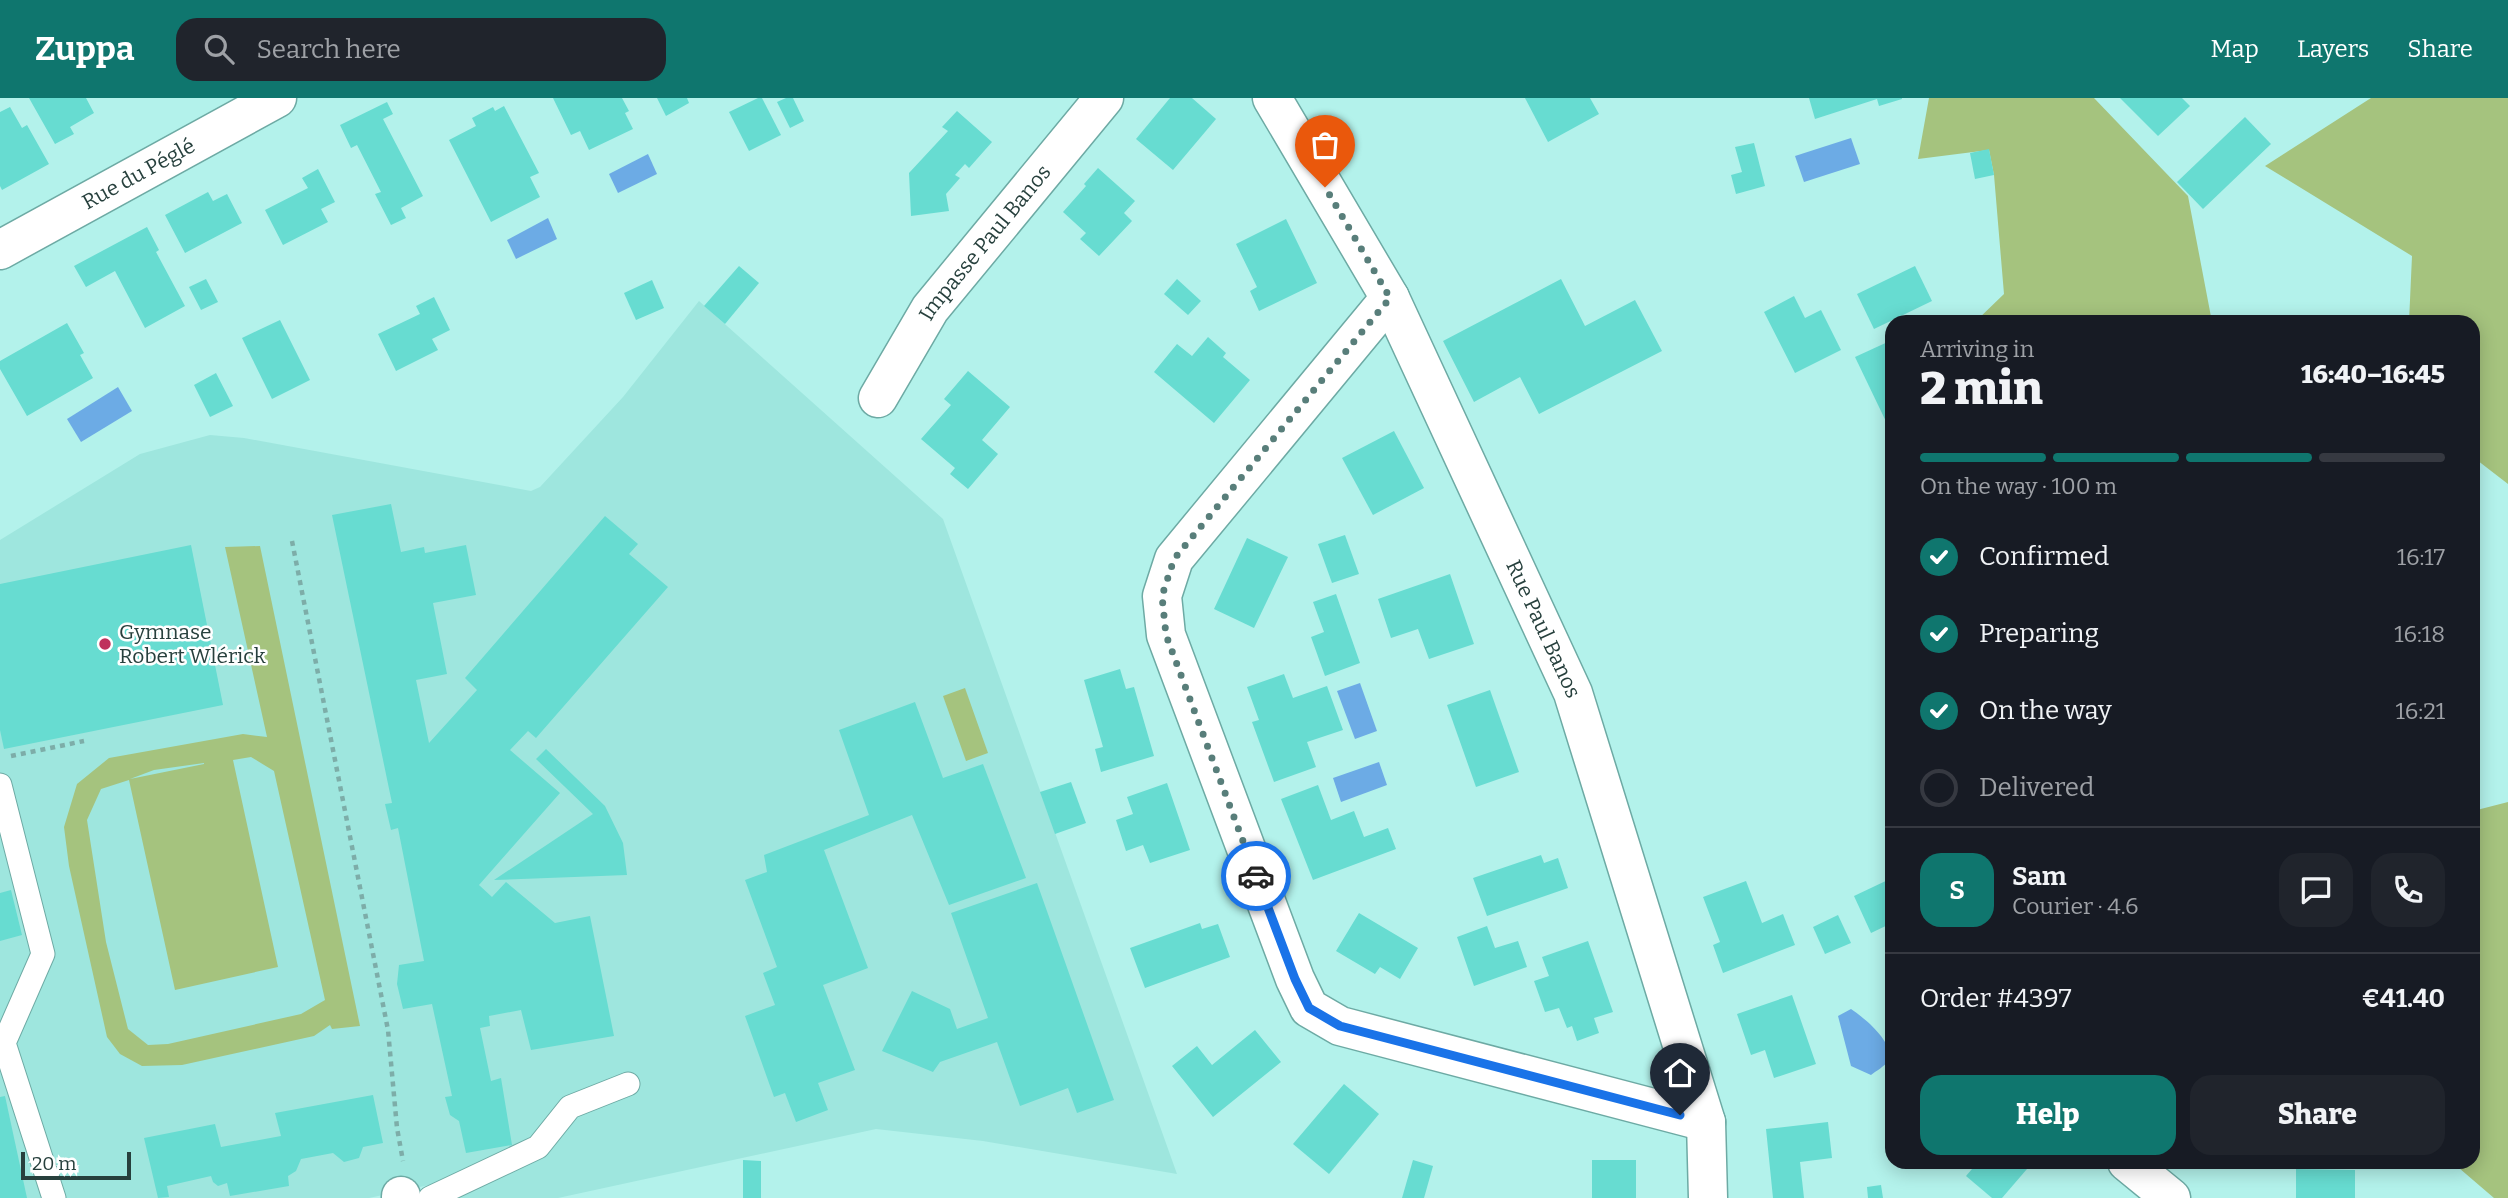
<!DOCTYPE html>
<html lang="en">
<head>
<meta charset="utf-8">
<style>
	:root { --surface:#171b24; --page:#20242c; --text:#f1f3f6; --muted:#9ea1a6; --line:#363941; --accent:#0f766e }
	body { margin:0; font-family:Bitter,serif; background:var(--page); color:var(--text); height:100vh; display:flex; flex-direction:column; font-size:26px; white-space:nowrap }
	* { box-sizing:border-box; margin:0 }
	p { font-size:23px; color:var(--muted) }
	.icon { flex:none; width:38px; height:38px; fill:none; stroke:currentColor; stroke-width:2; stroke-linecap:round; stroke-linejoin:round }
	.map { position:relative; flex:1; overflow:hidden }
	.sheet { position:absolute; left:1885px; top:217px; width:595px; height:854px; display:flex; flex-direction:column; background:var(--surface); border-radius:21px; box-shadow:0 4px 18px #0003 }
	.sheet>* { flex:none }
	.scale { position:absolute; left:21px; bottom:18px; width:110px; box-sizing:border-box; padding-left:7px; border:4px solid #27403d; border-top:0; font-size:19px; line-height:24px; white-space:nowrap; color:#27403d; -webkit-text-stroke:5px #fff; paint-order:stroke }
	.pin { position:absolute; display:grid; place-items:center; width:60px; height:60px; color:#fff; margin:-72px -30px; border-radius:50% 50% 50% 0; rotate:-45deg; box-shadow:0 0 7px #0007 }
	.pin .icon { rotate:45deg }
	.courier { position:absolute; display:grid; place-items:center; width:70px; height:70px; margin:-35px; border:5px solid #1a73e8; border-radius:50%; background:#fff; color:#222; box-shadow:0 2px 9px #0007 }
	.head em { font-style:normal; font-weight:800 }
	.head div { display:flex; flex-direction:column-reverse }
	.head { display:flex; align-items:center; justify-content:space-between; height:119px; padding:0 35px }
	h1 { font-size:46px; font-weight:800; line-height:52px }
	.bar { display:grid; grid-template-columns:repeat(4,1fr); gap:10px 7px; align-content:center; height:84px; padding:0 35px }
	.bar i { height:9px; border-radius:5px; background:var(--line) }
	.bar .current { background:var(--accent) }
	.bar p { grid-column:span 4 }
	.line { display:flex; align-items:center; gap:18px; padding:0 35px; border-top:2px solid var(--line) }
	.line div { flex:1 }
	.round { display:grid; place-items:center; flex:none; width:74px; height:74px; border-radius:21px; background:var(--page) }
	ol { padding:0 35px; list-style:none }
	li { display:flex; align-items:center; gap:21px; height:77px }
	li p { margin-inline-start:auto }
	li .icon { padding:7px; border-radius:50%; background:var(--accent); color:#fff; stroke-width:4 }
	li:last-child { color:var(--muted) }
	li i { width:38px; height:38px; border:4px solid var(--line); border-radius:50% }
	.action { display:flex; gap:14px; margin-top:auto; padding:14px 35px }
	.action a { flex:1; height:80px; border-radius:21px; background:var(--accent); color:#fff; font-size:28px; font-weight:800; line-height:80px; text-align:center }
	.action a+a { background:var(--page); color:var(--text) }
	header { display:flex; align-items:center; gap:42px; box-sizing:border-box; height:98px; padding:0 35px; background:var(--accent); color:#fff }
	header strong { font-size:33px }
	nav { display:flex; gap:38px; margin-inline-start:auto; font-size:24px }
	.search { width:490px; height:63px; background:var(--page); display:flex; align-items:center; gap:18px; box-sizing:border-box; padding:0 24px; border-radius:21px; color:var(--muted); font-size:26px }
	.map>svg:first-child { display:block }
	.built { fill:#9ee6de }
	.green { fill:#a5c37e; fill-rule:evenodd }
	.water { fill:#6cabe5 }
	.building { fill:#67dcd1 }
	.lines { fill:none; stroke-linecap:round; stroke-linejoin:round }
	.service-casing { stroke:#6daaa4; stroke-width:25 }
	.minor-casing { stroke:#6daaa4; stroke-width:41 }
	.path { stroke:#7dada8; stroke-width:4.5; stroke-dasharray:5 5; stroke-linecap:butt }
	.service { stroke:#fff; stroke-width:23 }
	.minor { stroke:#fff; stroke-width:38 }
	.done { stroke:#587e7a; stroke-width:7; stroke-dasharray:0 12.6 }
	.route { stroke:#1a73e8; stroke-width:9 }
	.poi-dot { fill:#bf315c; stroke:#fff; stroke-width:2.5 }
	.labels { text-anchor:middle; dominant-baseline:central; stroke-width:5; stroke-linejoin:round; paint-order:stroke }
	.street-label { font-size:21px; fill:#27403d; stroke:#fff }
	.poi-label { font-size:21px; fill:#27403d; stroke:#fff; text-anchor:start }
</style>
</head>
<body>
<header>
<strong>Zuppa</strong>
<div class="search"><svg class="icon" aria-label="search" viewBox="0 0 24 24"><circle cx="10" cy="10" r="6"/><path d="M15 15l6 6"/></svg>Search here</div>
<nav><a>Map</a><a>Layers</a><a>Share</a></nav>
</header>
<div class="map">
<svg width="2508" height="1100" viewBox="0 0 2508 1100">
	<rect width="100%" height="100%" fill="#b3f2eb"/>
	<polygon class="built" points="699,203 943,421 1177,1076 983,1043 876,1031 558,1100 434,1100 429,1087 369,1100 0,1100 0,442 140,356 210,337 244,340 531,393 540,389 623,299"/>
	<g class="green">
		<polygon points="1929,0 2094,0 2188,98 2212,224 1975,224 2004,196 1994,77 1989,52 1918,61"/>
		<polygon points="2371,0 2508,0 2508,386 2473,359 2473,224 2409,224 2412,158 2265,68"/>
		<path d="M 260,448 L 360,928 L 332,931 L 330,927 L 314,938 L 182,967 L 142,968 L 120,956 L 107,939 L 69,768 L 64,729 L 77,686 L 109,660 L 243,636 L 267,639 L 225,449 ZM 251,659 L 274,673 L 325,902 L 301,916 L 168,946 L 148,947 L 128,931 L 106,844 L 87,722 L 101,691 L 129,682 L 175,892 L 278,869 L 233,662 ZM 204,665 L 204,666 L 130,681 L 154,672 Z"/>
		<polygon points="965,590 988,655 966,663 943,598"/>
		<polygon points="2508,704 2508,1100 2494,1100 2452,1064 2473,1064 2473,713"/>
	</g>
	<g class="water">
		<polygon points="1851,40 1860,66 1804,84 1795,58"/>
		<polygon points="648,56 657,76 618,95 609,76"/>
		<polygon points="548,120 557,141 516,161 507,142"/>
		<polygon points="118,289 132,313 81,344 67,321"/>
		<polygon points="1360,585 1377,633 1355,641 1337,593"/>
		<polygon points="1379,664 1387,687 1341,704 1333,680"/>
		<path d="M 1851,911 C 1863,919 1896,945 1888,963 C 1885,968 1876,973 1871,977 L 1851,968 L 1838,918 Z"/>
	</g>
	<g class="building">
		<polygon points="29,0 86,0 94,15 70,29 74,36 55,46"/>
		<polygon points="553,0 622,0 629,13 625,15 633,31 589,52 580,33 571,37"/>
		<polygon points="657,0 687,0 689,5 666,18"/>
		<polygon points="758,0 762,0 781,37 749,53 729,14"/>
		<polygon points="786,0 793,0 804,23 790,30 777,4"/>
		<polygon points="1170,0 1192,0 1216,21 1173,72 1136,41"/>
		<polygon points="1525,0 1590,0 1599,16 1548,44"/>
		<polygon points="1809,0 1902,0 1902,1 1879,8 1877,1 1815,21"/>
		<polygon points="2120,0 2182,0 2190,8 2158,38"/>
		<polygon points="387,4 393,16 383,21 423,98 401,110 406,120 391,127 375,96 381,94 357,47 351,50 340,27"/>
		<polygon points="504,8 539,75 530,79 540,99 491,124 449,42 476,28 472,20 493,9 495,13"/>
		<polygon points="10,9 22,30 27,27 49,66 2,92 0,88 0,14"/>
		<polygon points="957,13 992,44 969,70 965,66 955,77 960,80 946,96 949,113 911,118 909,75 948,33 942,29"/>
		<polygon points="2245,19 2271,46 2203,111 2177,84"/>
		<polygon points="1754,45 1765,88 1736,96 1731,77 1742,74 1735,49"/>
		<polygon points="1989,51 1994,77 1975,81 1970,55"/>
		<polygon points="1098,70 1135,103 1124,115 1132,123 1099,158 1080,141 1086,135 1063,114 1086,88 1084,86"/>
		<polygon points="318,71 335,104 321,111 328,124 283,147 265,112 308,90 302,80"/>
		<polygon points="208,94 213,103 227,96 242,125 185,155 165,117"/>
		<polygon points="1286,121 1317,185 1259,213 1250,193 1257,189 1236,146"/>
		<polygon points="147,129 159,152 156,154 185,208 145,230 115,173 86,189 74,168"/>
		<polygon points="739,168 759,185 725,226 704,208"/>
		<polygon points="1915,168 1932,203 1874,231 1857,196"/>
		<polygon points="206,181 218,204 201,212 189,189"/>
		<polygon points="1177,181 1201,203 1188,217 1164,196"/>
		<polygon points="1561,181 1585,228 1635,202 1662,253 1539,316 1520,279 1474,304 1443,243"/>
		<polygon points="652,182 664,210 636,222 624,195"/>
		<polygon points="1794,198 1805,220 1821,212 1841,252 1795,275 1764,214"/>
		<polygon points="434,199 450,232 432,241 438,252 396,273 378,236 420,216 416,208"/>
		<polygon points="1943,218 1946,224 1930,224"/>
		<polygon points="280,222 310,282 272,301 242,240"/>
		<polygon points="67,225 84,255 80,257 93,280 27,318 0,271 0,263"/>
		<polygon points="1208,239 1226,255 1223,259 1250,282 1214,325 1154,274 1177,246 1192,258"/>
		<polygon points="1892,242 1892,336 1855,259"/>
		<polygon points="968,273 1010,309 982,342 998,356 968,391 950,376 955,370 921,341 951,307 944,301"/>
		<polygon points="216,275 233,308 210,319 194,287"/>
		<polygon points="1394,333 1424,390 1373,417 1342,360"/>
		<polygon points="391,406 401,454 424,449 425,455 466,447 476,497 433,505 447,576 416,582 429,645 477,592 465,580 605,418 638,446 629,456 668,489 536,640 528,633 510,652 560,695 479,787 492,799 506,784 555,825 590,818 614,938 531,952 521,912 489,918 490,928 480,930 491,983 501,980 512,1047 466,1055 459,1023 450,1017 445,999 452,998 432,906 403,911 397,886 399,867 424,863 398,730 391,732 385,706 392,705 332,417"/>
		<polygon points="1345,437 1359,476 1332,485 1318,446"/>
		<polygon points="1247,440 1288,459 1254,530 1214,511"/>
		<polygon points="191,447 223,607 4,651 0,632 0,486"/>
		<polygon points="1450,476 1474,546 1429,561 1418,531 1391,540 1378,501"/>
		<polygon points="1336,496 1360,565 1325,578 1311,539 1324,534 1313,504"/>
		<polygon points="1120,571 1126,591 1134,589 1154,658 1101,674 1095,651 1103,649 1084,582"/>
		<polygon points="1284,576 1293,600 1327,588 1343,632 1307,644 1316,669 1274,684 1252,624 1259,622 1247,589"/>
		<polygon points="1490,592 1519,674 1476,689 1447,607"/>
		<polygon points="915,604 943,680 983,666 1026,780 949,807 912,717 824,752 868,870 823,887 855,972 818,985 828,1012 796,1024 785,995 774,999 745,918 775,907 763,875 777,869 745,782 767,774 764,757 869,717 839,632"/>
		<polygon points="546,651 605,708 623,745 627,777 494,782 593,716 536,661"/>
		<polygon points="1071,684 1086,725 1055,736 1040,694"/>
		<polygon points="1167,685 1190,752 1150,765 1143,747 1126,753 1116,722 1133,716 1127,699"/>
		<polygon points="1318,687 1331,722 1354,713 1364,739 1388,730 1396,751 1313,782 1281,701"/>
		<polygon points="1541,757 1544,765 1558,760 1568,790 1487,818 1473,780"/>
		<polygon points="1892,780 1892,825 1871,835 1854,798"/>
		<polygon points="1746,783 1762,825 1783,816 1795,847 1723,875 1713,847 1720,844 1703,799"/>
		<polygon points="1037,785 1114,1002 1077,1015 1068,990 1020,1008 997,944 940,964 933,974 882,953 912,893 950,911 957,931 988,920 951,815"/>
		<polygon points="11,792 22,837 0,843 0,795"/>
		<polygon points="1359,815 1418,850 1400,881 1380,869 1375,876 1336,853"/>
		<polygon points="1838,817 1851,845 1825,856 1813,829"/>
		<polygon points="1200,825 1202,831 1218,826 1230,859 1145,890 1130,850"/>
		<polygon points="1487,828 1495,850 1518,843 1527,869 1474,888 1457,839"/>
		<polygon points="1588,843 1613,914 1594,920 1599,935 1577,943 1572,928 1567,930 1559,910 1545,914 1534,883 1549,878 1542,859"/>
		<polygon points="1792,897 1816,966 1774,980 1765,952 1751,957 1737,916"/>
		<polygon points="1255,932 1281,964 1213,1019 1172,968 1197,948 1212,967"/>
		<polygon points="1344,986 1379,1016 1329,1076 1293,1046"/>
		<polygon points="373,997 383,1045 363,1049 359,1060 344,1064 333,1055 301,1061 296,1073 288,1078 289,1088 230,1098 227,1085 218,1088 213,1084 211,1078 167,1088 169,1099 158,1100 144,1040 215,1026 221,1049 281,1038 275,1015"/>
		<polygon points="5,998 27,1100 0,1100 0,999"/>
		<polygon points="1828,1024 1832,1060 1800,1064 1804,1100 1773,1100 1766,1031"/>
		<polygon points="743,1062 761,1063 761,1100 743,1100"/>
		<polygon points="1413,1062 1433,1068 1426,1093 1424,1100 1402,1100"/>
		<rect x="1592" y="1062" width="44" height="38"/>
		<polygon points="1978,1064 2033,1064 2002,1100 1992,1100 1966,1078"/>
		<polygon points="2296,1071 2355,1072 2355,1100 2296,1100"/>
		<polygon points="1881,1087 1883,1100 1868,1100 1867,1089"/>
	</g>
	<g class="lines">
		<g class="service-casing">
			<g id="service">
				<polyline points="0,687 43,856 4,945 54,1100"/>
				<polyline points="430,1100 538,1049 570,1009 628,986"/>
			</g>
		</g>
		<g class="minor-casing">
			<g id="minor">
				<path id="s1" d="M 1272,0 L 1390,200 L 1573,595 L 1706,1024 L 1708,1100"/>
				<path id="s2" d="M 0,152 L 277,0"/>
				<polyline points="1390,200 1174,461 1162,498 1166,537 1295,881 1309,910 1340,928 1706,1024"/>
				<path id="s3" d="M 878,300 L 930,211 L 1104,0"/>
				<polyline points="2127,1064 2171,1100"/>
				<polyline points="401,1098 401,1100"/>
			</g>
		</g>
		<g class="path">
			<polyline points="292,443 388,932 397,1030 403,1063"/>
			<polyline points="11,658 84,643"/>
		</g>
		<use href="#service" class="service"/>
		<use href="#minor" class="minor"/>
	</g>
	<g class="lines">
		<polyline class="done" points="1256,778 1166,537 1162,498 1174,461 1390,200 1325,89"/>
		<polyline class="route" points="1256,778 1295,881 1309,910 1340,928 1680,1017"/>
	</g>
	<circle class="poi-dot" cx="105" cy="546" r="7"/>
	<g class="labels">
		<g class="street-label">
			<text stroke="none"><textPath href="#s2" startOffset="158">Rue du Péglé</textPath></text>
			<text stroke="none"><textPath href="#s3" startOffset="189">Impasse Paul Banos</textPath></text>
			<text stroke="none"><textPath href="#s1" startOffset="597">Rue Paul Banos</textPath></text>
		</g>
		<g class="poi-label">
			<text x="119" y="534">Gymnase<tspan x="119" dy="24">Robert Wlérick</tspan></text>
		</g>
	</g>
</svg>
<div class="scale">20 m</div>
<div class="pin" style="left:1325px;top:89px;background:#ea580c"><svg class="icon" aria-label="bag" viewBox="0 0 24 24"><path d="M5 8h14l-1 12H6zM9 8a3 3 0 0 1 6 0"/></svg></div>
<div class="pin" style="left:1680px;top:1017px;background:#1f2937"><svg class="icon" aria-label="home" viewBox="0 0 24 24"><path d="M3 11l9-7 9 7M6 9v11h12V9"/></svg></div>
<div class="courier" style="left:1256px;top:778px"><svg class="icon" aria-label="car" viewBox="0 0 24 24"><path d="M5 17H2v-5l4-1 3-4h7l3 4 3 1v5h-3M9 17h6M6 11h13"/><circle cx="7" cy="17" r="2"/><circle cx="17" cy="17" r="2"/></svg></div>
<section class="sheet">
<div class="head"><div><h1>2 min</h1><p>Arriving in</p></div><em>16:40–16:45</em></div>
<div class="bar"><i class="current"></i><i class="current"></i><i class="current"></i><i></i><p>On the way · 100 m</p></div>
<ol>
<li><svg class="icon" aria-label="check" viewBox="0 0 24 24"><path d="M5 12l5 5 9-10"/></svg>Confirmed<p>16:17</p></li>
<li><svg class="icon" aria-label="check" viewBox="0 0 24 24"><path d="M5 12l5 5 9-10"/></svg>Preparing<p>16:18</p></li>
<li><svg class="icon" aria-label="check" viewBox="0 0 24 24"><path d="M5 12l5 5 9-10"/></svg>On the way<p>16:21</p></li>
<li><i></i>Delivered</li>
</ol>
<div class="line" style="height:126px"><b class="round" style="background:var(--accent);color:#fff">S</b><div><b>Sam</b><p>Courier · 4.6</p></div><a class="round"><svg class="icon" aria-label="chat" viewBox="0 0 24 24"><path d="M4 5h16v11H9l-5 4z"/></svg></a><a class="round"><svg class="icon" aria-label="phone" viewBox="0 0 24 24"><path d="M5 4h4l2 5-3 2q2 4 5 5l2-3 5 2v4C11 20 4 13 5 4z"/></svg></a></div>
<div class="line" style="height:91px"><div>Order #4397</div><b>€41.40</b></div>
<div class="action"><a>Help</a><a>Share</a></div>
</section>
</div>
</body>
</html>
